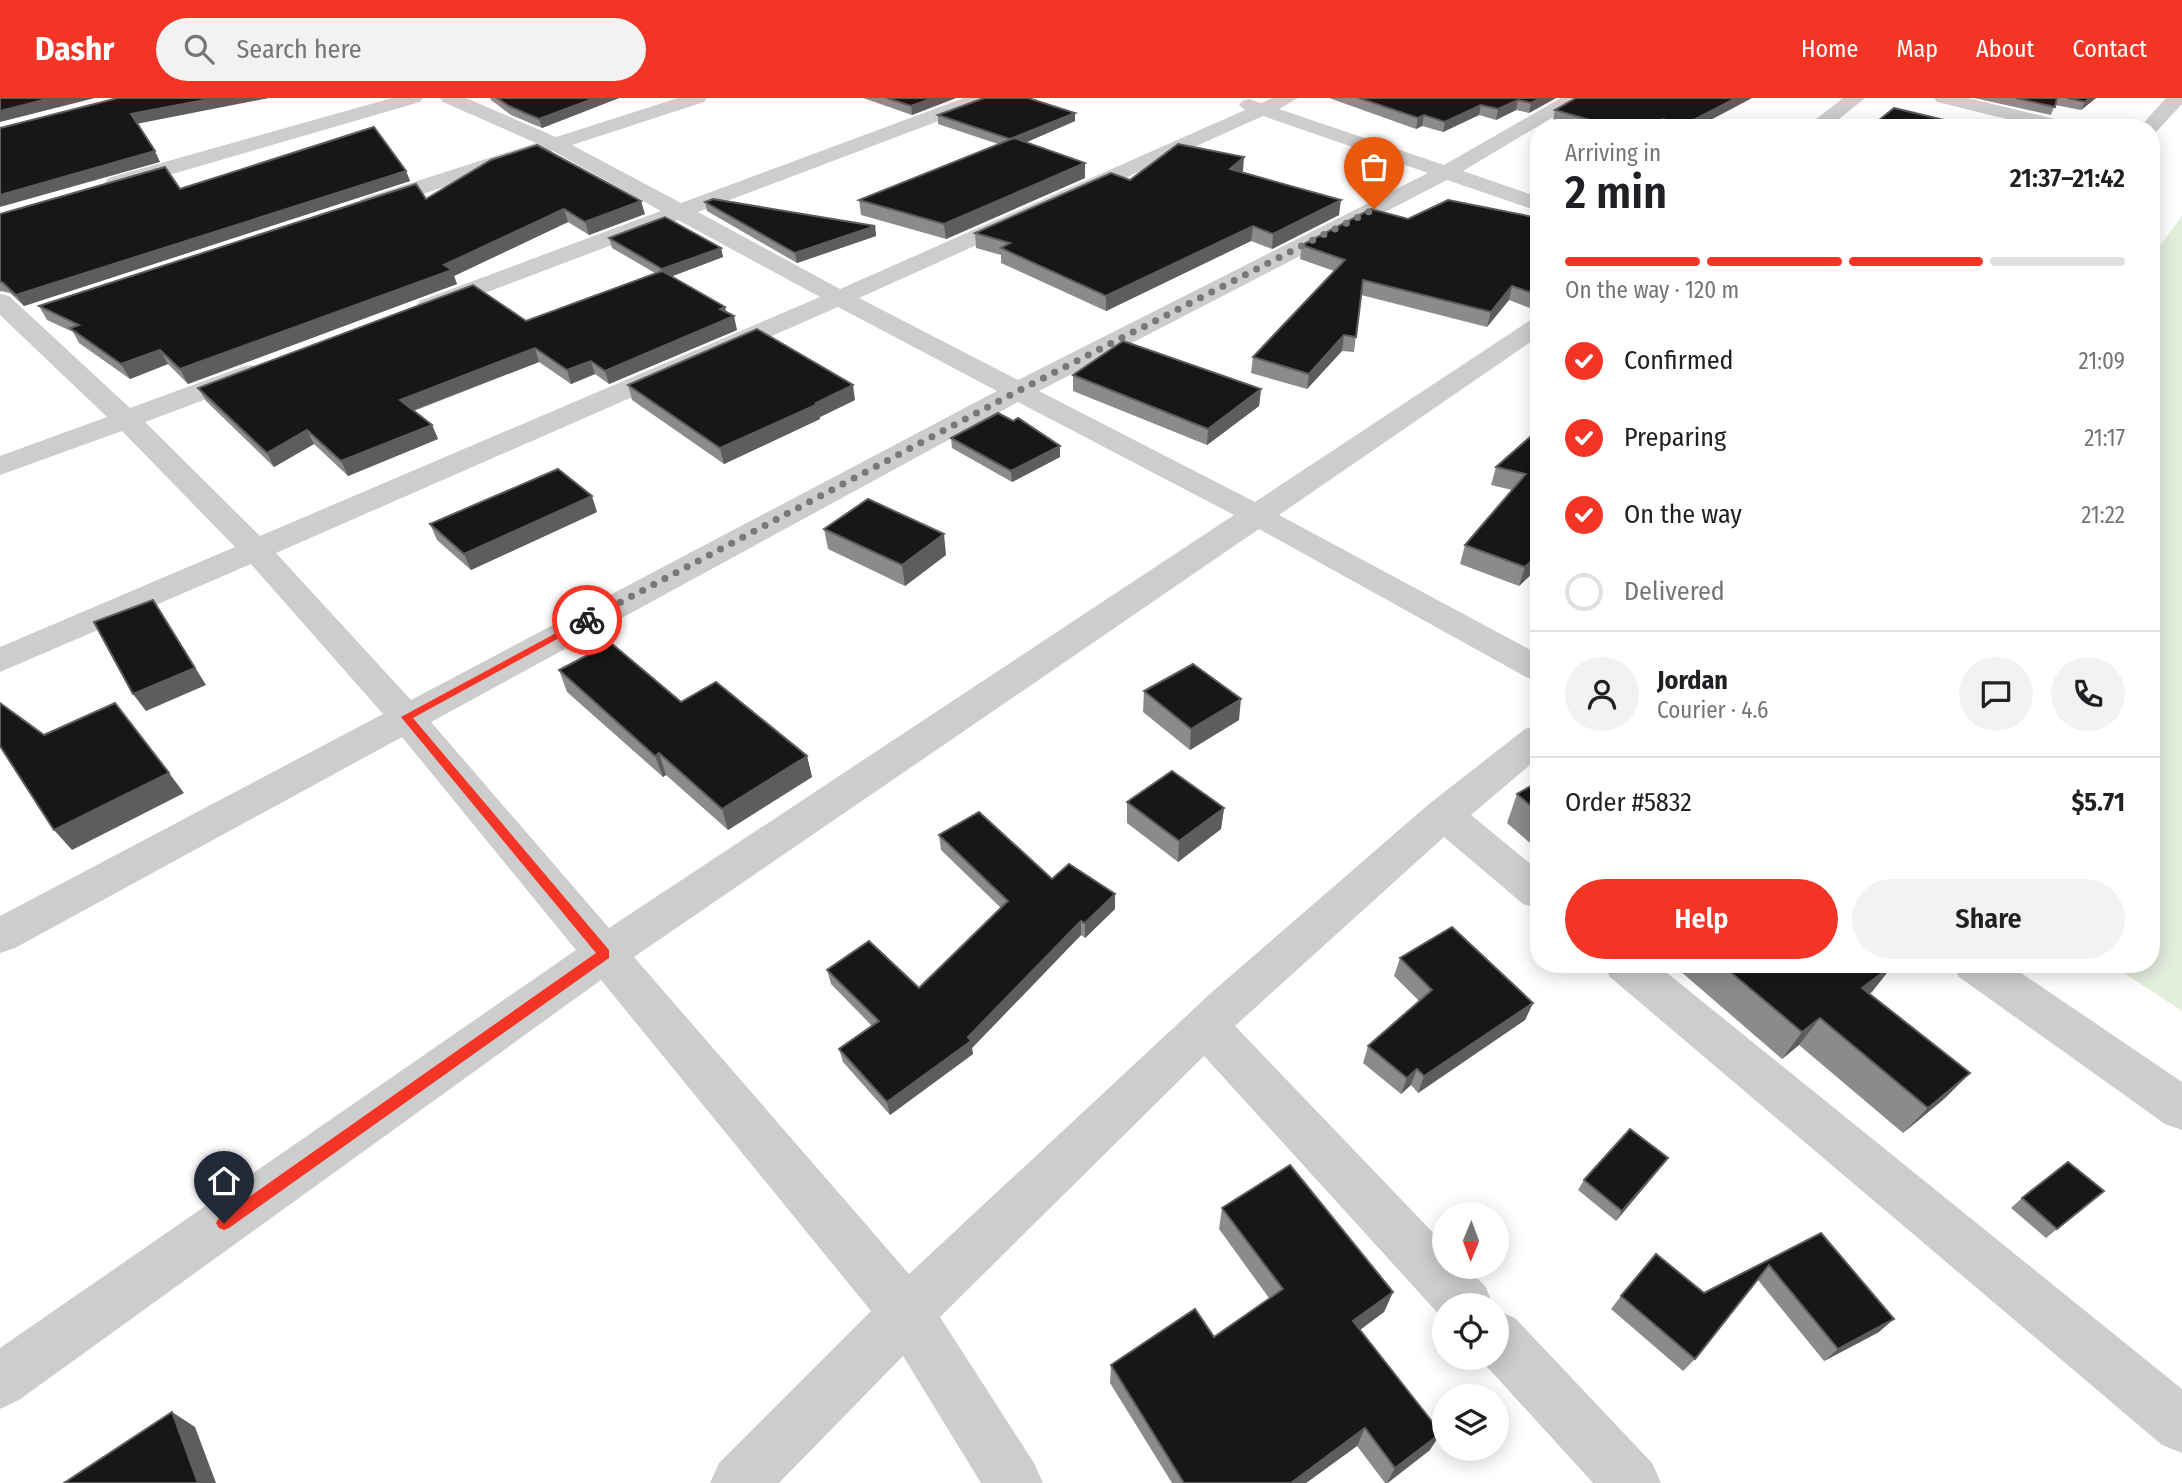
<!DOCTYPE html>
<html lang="en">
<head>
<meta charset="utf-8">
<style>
	:root { --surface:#fff; --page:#f2f2f2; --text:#202124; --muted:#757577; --line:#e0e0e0; --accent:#f43425 }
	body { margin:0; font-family:"Fira Sans Condensed",sans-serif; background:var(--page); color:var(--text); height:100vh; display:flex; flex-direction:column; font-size:26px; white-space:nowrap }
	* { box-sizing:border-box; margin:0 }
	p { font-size:23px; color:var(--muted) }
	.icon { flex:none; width:38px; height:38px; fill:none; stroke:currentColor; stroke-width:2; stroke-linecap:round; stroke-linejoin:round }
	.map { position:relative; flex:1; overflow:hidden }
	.drawer { position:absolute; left:1530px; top:21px; width:630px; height:854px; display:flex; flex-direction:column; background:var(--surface); border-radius:28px; box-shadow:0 4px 18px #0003 }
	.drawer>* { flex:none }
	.needle { width:46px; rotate:181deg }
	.controls { position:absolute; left:1432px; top:1104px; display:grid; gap:14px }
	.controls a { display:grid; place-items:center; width:77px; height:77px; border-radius:50%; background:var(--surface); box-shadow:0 4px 18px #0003; font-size:35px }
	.pin { position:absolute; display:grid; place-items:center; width:60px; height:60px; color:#fff; margin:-72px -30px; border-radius:50% 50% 50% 0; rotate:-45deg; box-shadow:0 0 7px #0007 }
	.pin .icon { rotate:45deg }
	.courier { position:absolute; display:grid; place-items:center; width:70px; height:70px; margin:-35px; border:5px solid #f43425; border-radius:50%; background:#fff; color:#222; box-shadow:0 2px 9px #0007 }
	.head em { font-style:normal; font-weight:600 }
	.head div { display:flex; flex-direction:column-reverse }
	.head { display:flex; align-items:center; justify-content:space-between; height:119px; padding:0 35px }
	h1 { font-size:46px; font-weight:600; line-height:52px }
	.bar { display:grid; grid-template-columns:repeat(4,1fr); gap:10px 7px; align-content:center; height:84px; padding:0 35px }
	.bar i { height:9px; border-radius:5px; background:var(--line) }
	.bar .active { background:var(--accent) }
	.bar p { grid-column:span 4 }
	.line { display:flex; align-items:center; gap:18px; padding:0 35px; border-top:2px solid var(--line) }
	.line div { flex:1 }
	.round { display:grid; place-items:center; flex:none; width:74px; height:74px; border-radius:37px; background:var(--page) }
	ol { padding:0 35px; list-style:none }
	li { display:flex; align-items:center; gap:21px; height:77px }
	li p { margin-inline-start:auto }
	li .icon { padding:7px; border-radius:50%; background:var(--accent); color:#fff; stroke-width:4 }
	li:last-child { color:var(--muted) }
	li i { width:38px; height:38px; border:4px solid var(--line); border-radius:50% }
	.action { display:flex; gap:14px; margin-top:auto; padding:14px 35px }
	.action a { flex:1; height:80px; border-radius:42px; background:var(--accent); color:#fff; font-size:28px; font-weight:600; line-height:80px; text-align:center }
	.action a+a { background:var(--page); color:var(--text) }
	header { display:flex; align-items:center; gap:42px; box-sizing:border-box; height:98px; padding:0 35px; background:var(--accent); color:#fff }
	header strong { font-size:33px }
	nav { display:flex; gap:38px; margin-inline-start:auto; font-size:24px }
	.search { width:490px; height:63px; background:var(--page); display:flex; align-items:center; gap:18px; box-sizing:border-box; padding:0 24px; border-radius:38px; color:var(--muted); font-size:26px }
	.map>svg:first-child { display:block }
	.green { fill:#e4eedd }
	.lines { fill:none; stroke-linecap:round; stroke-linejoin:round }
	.minor { fill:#cdcdcd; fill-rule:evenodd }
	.wall { fill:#8b8b8b }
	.shaded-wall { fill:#5d5d5d }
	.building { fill:#171717; stroke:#5d5d5d; stroke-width:2 }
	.route { fill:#f43425 }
	.done { stroke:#787878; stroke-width:7; stroke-dasharray:0 12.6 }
</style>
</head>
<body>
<header>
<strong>Dashr</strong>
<div class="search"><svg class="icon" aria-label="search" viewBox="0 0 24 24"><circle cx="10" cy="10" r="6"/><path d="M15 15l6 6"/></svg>Search here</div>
<nav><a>Home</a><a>Map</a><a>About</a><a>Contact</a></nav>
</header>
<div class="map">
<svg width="2182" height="1385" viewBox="0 0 2182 1385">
	<rect width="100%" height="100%" fill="#fff"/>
	<polygon class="green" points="2182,118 2182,913 2110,866 2151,866 2151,160"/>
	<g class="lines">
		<g class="minor">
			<polygon points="392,0 423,0 420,4 124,90 108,90 105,85 108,80"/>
			<path d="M 440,0 L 466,0 L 556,39 L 678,0 L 707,0 L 704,4 L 572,47 L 681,105 L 964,0 L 992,0 L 989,4 L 698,114 L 840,191 L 1245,12 L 1239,7 L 1242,3 L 1249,1 L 1261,5 L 1272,0 L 1298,0 L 1279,11 L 1444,67 L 1561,0 L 1585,0 L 1463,73 L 1538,99 L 1538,113 L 1447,82 L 1039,293 L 1255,404 L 1529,223 L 1538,220 L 1538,239 L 1279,417 L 1538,556 L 1538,583 L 1526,579 L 1259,431 L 634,859 L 909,1176 L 1212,894 L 1429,706 L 1525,631 L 1538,627 L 1538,660 L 1471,717 L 1538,772 L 1538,811 L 1523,806 L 1444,739 L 1235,928 L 1444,1146 L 1444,1169 L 1466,1169 L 1486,1189 L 1493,1208 L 1444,1208 L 1444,1222 L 1204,958 L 940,1219 L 1034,1365 L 1043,1385 L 981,1385 L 903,1258 L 779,1385 L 710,1385 L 719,1365 L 871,1213 L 601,882 L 19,1302 L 0,1311 L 0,1250 L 576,852 L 402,639 L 15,850 L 0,855 L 0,818 L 383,616 L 251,466 L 0,574 L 0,549 L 235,449 L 122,333 L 0,377 L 0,358 L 107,319 L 0,217 L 0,196 L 9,198 L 130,310 L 242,269 L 251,267 L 260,269 L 264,275 L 260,281 L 145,324 L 260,438 L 820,199 L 678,122 L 437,213 L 428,215 L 419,213 L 416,208 L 419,203 L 661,113 L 553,53 L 377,111 L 361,111 L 358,106 L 361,101 L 536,45 L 443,4 ZM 1263,18 L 1428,75 L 1018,282 L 859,200 ZM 838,209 L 997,293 L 411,602 L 276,455 ZM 1018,304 L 1234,417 L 609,830 L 431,624 Z"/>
			<polygon points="1843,0 1865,0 1828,30 1805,30"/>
			<polygon points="1934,0 1968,0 2076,26 2079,30 2043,30 1937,4"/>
			<polygon points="2166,0 2182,0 2182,6 2156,34 2151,36 2151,30 2139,30"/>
			<polygon points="1603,866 1656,866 2182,1291 2182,1355 2162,1347 1610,879"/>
			<polygon points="1952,866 2008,866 2182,984 2182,1032 2165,1026 1959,879"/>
			<polygon points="1496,1212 1515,1220 1652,1365 1661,1385 1593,1385 1479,1260 1496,1260"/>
		</g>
	</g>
	<g class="wall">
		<polygon points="490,0 619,0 542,30 511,17 491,2"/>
		<polygon points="863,0 956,0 912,17"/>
		<polygon points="1329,0 1556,0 1529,15 1516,12 1496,22 1479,17 1443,34 1422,28 1416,31"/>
		<polygon points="1752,0 1695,30 1578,30 1553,22 1555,12"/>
		<polygon points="1974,0 2096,0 2081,12 2055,7 2051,17"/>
		<polygon points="1075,15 1075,23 1027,44 1085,80 946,141 861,117 859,102 998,46 938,26 938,17"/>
		<polygon points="406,73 410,83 24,208 10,195 1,193 0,194 0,116 180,91"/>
		<polygon points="1243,73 1241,75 1339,117 1272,151 1251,143 1106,213 1001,165 1001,157 976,150 975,135 1130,82"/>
		<polygon points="426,101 645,116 589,137 568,124 454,178 457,186 188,286 168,266 130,281 79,245 73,234 47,222 39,208"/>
		<polygon points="705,104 875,128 876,138 797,165 707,113"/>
		<polygon points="1538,120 1538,213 1509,202 1487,229 1361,197 1354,254 1342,253 1307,291 1251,275 1253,259 1334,173 1300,161 1302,147 1408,121"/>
		<polygon points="609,140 721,150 723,159 672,178 725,209 726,214 737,232 609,286 595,276 571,286 539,264 414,313 432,327 438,341 348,378 314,346 274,369 206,303 198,290 526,223 655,175 612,150"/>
		<polygon points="1073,277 1261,291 1259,308 1207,347 1073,293"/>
		<polygon points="628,287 855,302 820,319 820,321 724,366 632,302"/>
		<polygon points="1013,323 1060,348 1060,359 1012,384 952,350 951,340"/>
		<polygon points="1538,332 1538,470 1519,488 1460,466 1465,447 1512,392 1491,387 1496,369"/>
		<polygon points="597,414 471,472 437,442 430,426"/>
		<polygon points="824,431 946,457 905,488 828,451"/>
		<polygon points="559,572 681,604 807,658 812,679 728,732 666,677 663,679 567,594"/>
		<polygon points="1144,593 1239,622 1190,652 1143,614"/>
		<polygon points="1538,684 1538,752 1507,725 1517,696"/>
		<polygon points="1127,704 1224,710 1221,731 1178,764 1127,725"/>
		<polygon points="939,737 1052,781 1115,811 1085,840 1081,837 972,950 973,956 890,1017 843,964 839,951 872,928 831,886 827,872 919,890 1001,810 941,752"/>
		<polygon points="1400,860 1533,905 1525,922 1418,995 1411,987 1401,996 1363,965 1368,948 1419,903 1394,878"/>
		<polygon points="1672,866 1894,866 1869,896 1970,975 1944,1001 1903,1035 1799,947 1782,961"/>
		<polygon points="1668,1060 1661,1069 1616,1123 1578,1092 1584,1082"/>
		<polygon points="2104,1093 2046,1140 2011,1110 2022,1100"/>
		<polygon points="1222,1110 1393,1194 1384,1214 1360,1232 1430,1352 1388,1385 1385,1385 1357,1348 1306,1385 1172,1385 1110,1285 1111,1267 1214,1239 1269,1200 1219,1131"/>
		<polygon points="1821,1135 1879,1234 1824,1263 1758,1182 1695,1261 1683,1273 1611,1211 1621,1198 1704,1195"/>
	</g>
	<g class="shaded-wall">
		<polygon points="51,0 95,0 0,24 0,13"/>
		<polygon points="215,0 269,0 136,26 131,16"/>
		<polygon points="595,0 619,0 542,30 539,21"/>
		<polygon points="933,0 956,0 912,17 911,8"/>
		<polygon points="1541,0 1556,0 1529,15 1531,5"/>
		<polygon points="1736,0 1752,0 1695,30 1683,30 1684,27"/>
		<polygon points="2090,0 2096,0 2081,12 2085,4"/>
		<polygon points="1518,2 1516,12 1496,22 1498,11"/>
		<polygon points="1481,7 1479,17 1443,34 1445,24"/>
		<polygon points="1075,15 1075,23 1011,51 1011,42"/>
		<polygon points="1424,17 1422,28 1416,31 1418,20"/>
		<polygon points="1663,21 1661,30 1648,30"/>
		<polygon points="155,53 160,64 0,109 0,97"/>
		<polygon points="1244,59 1243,73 1228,86 1230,71"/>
		<polygon points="1085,65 1085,80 946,141 944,126"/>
		<polygon points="406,73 410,83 24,208 16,197"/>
		<polygon points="1341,102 1339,117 1272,151 1273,136"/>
		<polygon points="641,103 645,116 589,137 585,124"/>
		<polygon points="564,111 568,124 454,178 457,186 188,286 180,271 444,167"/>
		<polygon points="875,128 876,138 797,165 795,155"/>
		<polygon points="1253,128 1251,143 1106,213 1106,198"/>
		<polygon points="721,150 723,159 665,181 662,171"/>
		<polygon points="1512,188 1509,202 1487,229 1491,214"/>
		<polygon points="725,209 727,221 734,218 737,232 609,286 605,273"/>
		<polygon points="1344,237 1342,253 1307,291 1309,276"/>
		<polygon points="535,250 539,264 406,315 400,302"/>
		<polygon points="160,252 168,266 130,281 121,266"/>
		<polygon points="591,263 595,276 571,286 567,272"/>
		<polygon points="853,287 855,302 820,319 820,321 724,366 720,350"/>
		<polygon points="1261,291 1259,308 1207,347 1208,331"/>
		<polygon points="432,327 438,341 348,378 341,363"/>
		<polygon points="307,332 314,346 274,369 267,355"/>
		<polygon points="1060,348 1060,359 1012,384 1011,373"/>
		<polygon points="592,398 597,414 471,472 464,456"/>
		<polygon points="944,436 946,457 905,488 902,467"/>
		<polygon points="1538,457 1538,470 1519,488 1525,469"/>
		<polygon points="153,502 206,587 146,613 133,596"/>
		<polygon points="1241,601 1239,622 1190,652 1191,631"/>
		<polygon points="659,655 666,677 663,679 655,658"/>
		<polygon points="807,658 812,679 728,732 722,711"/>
		<polygon points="169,675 184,695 72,752 54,732"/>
		<polygon points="1224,710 1221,731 1178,764 1179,743"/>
		<polygon points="1115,796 1115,811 1085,840 1085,825"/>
		<polygon points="1081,823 1081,837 972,950 973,956 890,1017 887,1004 968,939"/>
		<polygon points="1894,866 1872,894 1840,917 1862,890"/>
		<polygon points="1533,905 1525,922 1418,995 1424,978"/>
		<polygon points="1820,920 1799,947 1782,961 1802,934"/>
		<polygon points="1417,971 1411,987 1401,996 1407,980"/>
		<polygon points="1970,975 1944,1001 1903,1035 1928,1010"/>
		<polygon points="1668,1060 1661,1069 1616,1123 1622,1113"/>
		<polygon points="1393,1194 1384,1214 1346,1242 1353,1223"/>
		<polygon points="1894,1221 1879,1234 1824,1263 1838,1251"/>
		<polygon points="172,1314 195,1329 216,1385 198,1385"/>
		<polygon points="1365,1330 1357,1348 1306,1385 1291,1385"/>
		<polygon points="1441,1335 1430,1352 1387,1385 1395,1370"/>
	</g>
	<g class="building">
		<polygon points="0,0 51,0 0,13"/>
		<polygon points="118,0 215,0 131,16 155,53 0,97 0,30"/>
		<polygon points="497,0 595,0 539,21 509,8"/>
		<polygon points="887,0 933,0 911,8"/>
		<polygon points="984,0 1028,0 1075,15 1010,41 938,17"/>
		<polygon points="1359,0 1541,0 1531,5 1518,2 1498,11 1481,7 1445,24 1424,17 1418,20"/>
		<polygon points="1576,0 1736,0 1684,27 1663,21 1648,30 1618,30 1555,12"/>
		<polygon points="2016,0 2057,0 2055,9"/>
		<polygon points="2067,0 2090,0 2085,4"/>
		<polygon points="1894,10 1974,29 1972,30 1869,30"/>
		<polygon points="374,29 406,73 16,197 2,184 0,184 0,116 165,69 180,91"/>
		<polygon points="1014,40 1085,65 944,126 859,102"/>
		<polygon points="1178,46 1244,59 1230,71 1341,102 1273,136 1253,128 1106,198 1001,150 1010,145 975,135 1111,75 1130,82"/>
		<polygon points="537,47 641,103 585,124 564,111 444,167 452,172 180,271 160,252 121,266 70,230 79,227 39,208 416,86 426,101 491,62"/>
		<polygon points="713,101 875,128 795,155 705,104"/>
		<polygon points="1448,102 1538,120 1538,197 1512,188 1491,214 1363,182 1356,239 1344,237 1309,276 1253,259 1345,162 1302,147 1371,111 1408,121"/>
		<polygon points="665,119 721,150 662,171 609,140"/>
		<polygon points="662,173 725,209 720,211 734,218 605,273 591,263 567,272 535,250 400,302 432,327 341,363 307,332 267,355 198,290 473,187 526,223"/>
		<polygon points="757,231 853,287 816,305 818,306 720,350 628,287"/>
		<polygon points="1123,243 1261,291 1208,331 1073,277"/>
		<polygon points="998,315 1013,323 1018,320 1060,348 1011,373 951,340"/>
		<polygon points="1538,332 1538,457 1525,469 1465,447 1526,376 1496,369"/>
		<polygon points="558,371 592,398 464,456 430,426"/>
		<polygon points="868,401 944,436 902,467 824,431"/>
		<polygon points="153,502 195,570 133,596 94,524"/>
		<polygon points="611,545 681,604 716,584 807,658 722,711 659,655 655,658 559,572"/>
		<polygon points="1193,566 1241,601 1191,631 1144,593"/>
		<polygon points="0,605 44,637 115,605 169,675 54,732 0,648"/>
		<polygon points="1172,673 1224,710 1179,743 1127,704"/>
		<polygon points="1538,684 1538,714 1517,696"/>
		<polygon points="979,714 1052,781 1069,766 1115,796 1085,825 1081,823 968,939 971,943 887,1004 839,951 879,923 827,872 869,843 919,890 1008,803 939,737"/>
		<polygon points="1452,829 1533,905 1424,978 1417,971 1407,980 1368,948 1432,892 1400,860"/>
		<polygon points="1721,866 1894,866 1862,890 1970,975 1928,1010 1820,920 1802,934"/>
		<polygon points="1630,1031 1668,1060 1622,1113 1584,1082"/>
		<polygon points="2068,1064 2104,1093 2057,1131 2022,1100"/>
		<polygon points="1290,1067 1393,1194 1353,1223 1441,1335 1395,1370 1365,1330 1291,1385 1184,1385 1111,1267 1195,1211 1214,1239 1283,1191 1222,1110"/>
		<polygon points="1821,1135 1894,1221 1838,1251 1769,1167 1695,1261 1621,1198 1656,1156 1704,1195"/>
		<polygon points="172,1314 198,1385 64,1385"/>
	</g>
	<polygon class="route" points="584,520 592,522 413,620 609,852 609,860 229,1130 224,1132 219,1130 216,1125 219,1120 596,855 401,619"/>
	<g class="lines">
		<polyline class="done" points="587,522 1018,293 1374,111"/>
	</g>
</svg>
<div class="controls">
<a><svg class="needle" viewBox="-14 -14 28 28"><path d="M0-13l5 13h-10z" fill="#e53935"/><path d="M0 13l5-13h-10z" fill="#757577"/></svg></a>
<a><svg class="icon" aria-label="locate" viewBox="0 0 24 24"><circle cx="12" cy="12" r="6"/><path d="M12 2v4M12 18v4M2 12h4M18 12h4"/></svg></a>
<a><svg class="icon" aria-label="layers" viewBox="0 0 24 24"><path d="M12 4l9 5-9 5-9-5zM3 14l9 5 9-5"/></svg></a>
</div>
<div class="pin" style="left:1374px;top:111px;background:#ea580c"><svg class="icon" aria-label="bag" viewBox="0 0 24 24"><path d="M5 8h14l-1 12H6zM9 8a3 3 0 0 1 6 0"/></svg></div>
<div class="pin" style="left:224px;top:1125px;background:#1f2937"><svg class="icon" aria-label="home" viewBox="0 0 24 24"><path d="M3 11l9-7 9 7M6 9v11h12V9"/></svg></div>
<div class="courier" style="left:587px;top:522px"><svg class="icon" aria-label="bike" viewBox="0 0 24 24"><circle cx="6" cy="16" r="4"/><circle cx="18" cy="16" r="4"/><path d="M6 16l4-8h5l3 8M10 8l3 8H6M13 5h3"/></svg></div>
<section class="drawer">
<div class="head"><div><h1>2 min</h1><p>Arriving in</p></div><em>21:37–21:42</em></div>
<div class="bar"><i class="active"></i><i class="active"></i><i class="active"></i><i></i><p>On the way · 120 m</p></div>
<ol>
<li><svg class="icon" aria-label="check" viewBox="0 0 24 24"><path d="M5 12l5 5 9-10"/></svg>Confirmed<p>21:09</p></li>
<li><svg class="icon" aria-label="check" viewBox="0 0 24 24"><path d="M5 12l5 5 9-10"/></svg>Preparing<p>21:17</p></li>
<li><svg class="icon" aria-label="check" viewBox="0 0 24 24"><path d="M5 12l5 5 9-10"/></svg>On the way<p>21:22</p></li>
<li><i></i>Delivered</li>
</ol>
<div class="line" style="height:126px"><a class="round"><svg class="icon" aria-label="person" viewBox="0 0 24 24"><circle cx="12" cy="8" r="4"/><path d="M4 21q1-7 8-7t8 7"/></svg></a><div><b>Jordan</b><p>Courier · 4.6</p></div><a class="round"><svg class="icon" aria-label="chat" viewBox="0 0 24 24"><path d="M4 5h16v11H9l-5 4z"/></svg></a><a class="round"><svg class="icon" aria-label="phone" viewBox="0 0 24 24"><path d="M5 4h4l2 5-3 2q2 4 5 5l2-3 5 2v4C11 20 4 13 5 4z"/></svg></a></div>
<div class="line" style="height:91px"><div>Order #5832</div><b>$5.71</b></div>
<div class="action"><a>Help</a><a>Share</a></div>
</section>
</div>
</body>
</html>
